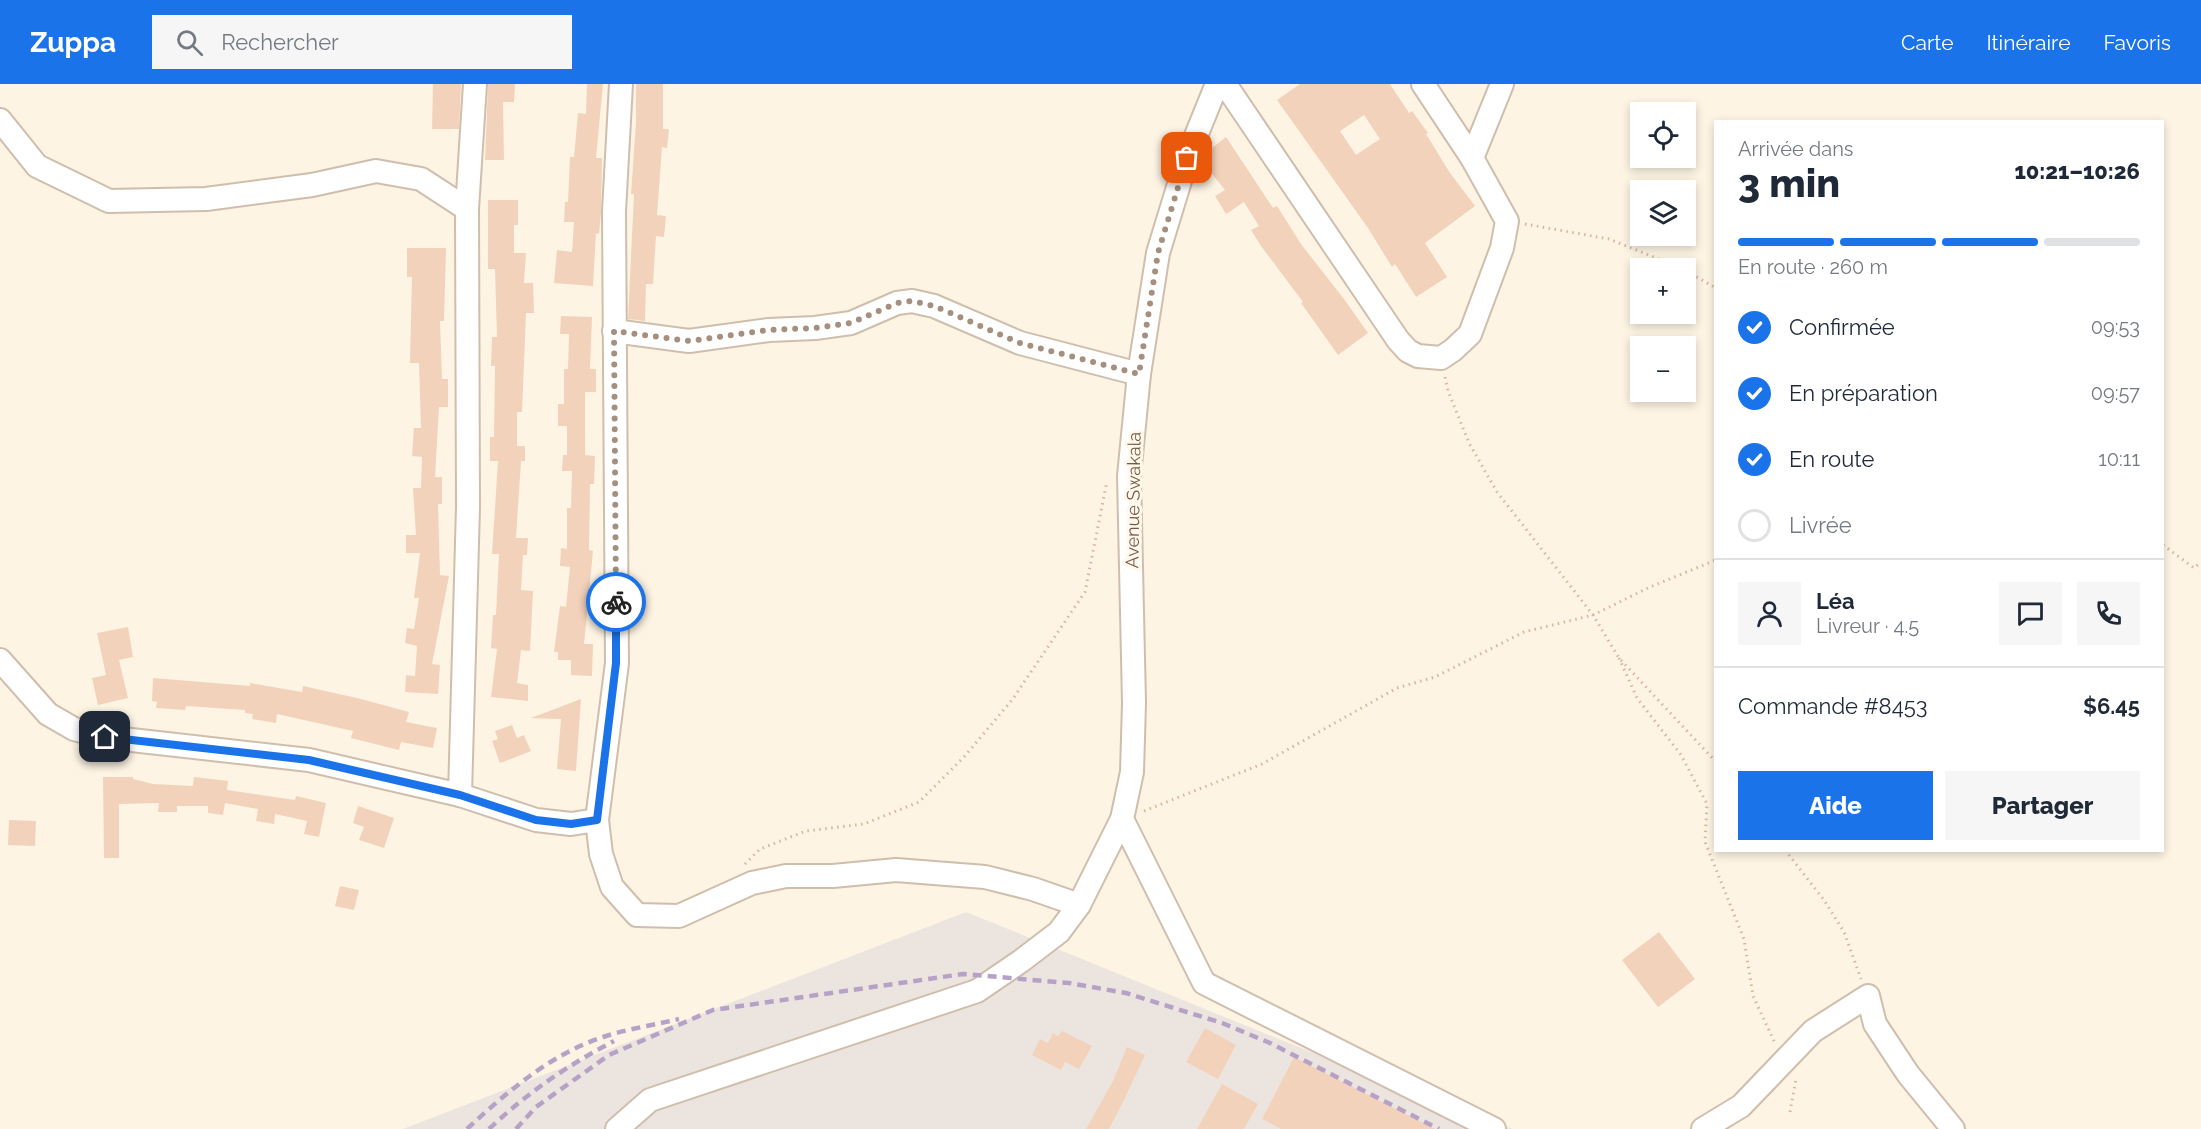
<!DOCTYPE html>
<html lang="fr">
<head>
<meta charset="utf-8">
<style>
	:root { --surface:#fff; --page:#f6f6f7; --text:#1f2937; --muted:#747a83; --line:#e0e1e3; --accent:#1a73e8 }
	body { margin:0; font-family:Raleway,sans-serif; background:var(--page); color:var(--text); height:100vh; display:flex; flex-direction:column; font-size:22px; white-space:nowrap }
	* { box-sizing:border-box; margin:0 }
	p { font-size:20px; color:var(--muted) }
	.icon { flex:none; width:33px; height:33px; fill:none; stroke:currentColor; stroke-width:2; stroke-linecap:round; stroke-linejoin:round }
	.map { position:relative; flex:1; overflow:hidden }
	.sheet { position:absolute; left:1714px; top:36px; width:450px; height:732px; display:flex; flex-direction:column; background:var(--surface); border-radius:0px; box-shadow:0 3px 9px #0003 }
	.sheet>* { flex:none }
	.fabs { position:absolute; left:1630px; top:18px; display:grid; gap:12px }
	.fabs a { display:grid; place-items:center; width:66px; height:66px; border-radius:0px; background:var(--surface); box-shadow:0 3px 9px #0003; font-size:30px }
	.pin { position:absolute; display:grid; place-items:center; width:51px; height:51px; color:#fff; margin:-26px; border-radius:12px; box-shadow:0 3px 9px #0006 }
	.courier { position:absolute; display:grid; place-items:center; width:60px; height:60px; margin:-30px; border:4px solid #1a73e8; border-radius:50%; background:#fff; color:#222; box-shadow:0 2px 8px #0007 }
	.head em { font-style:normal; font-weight:800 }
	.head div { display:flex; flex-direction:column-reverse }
	.head { display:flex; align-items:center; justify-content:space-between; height:102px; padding:0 24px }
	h1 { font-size:39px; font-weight:800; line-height:45px }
	.bar { display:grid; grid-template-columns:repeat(4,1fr); gap:9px 6px; align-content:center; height:72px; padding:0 24px }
	.bar i { height:8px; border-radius:4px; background:var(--line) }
	.bar .selected { background:var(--accent) }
	.bar p { grid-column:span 4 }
	.line { display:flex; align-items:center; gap:15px; padding:0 24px; border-top:2px solid var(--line) }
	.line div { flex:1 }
	.round { display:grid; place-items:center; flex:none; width:63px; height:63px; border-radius:0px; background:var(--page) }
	ol { padding:0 24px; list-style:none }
	li { display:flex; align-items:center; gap:18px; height:66px }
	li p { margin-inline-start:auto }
	li .icon { padding:6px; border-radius:50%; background:var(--accent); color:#fff; stroke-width:4 }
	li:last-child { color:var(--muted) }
	li i { width:33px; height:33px; border:3px solid var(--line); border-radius:50% }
	.cta { display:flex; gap:12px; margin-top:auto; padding:12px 24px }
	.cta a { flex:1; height:69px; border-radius:0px; background:var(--accent); color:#fff; font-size:24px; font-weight:800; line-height:69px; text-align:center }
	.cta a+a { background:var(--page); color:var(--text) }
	header { display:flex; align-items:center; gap:36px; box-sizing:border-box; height:84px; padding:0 30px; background:var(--accent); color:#fff }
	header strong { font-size:28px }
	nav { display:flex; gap:33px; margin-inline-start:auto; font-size:21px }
	.search { width:420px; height:54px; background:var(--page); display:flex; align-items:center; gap:15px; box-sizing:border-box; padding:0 21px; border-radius:0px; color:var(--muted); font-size:22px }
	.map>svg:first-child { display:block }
	.industrial { fill:#ece5df }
	.building { fill:#f3d2bb; fill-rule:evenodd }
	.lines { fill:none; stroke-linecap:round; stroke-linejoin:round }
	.minor-casing { stroke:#d0bead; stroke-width:26 }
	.path { stroke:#d8b69e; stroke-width:3; stroke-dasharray:1.5 4.5; stroke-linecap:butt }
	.minor { stroke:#fff; stroke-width:22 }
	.rail { stroke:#b7a2c7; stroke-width:4.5; stroke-dasharray:9 6; stroke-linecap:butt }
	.done { stroke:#a5907f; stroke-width:6; stroke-dasharray:0 10.8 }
	.route { stroke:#1a73e8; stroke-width:8 }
	.labels { text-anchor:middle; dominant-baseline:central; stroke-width:6; stroke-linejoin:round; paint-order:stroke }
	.street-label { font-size:18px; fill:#765a49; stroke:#fff8eb }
</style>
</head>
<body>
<header>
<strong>Zuppa</strong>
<div class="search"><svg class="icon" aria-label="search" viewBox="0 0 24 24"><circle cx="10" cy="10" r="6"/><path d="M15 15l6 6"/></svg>Rechercher</div>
<nav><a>Carte</a><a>Itinéraire</a><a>Favoris</a></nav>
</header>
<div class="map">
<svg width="2201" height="1045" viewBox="0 0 2201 1045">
	<rect width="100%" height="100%" fill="#fdf4e4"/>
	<polygon class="industrial" points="966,828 1412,1009 1513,1045 403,1045"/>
	<g class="building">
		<polygon points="433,0 461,0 459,45 432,45"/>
		<polygon points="488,0 515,0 514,18 503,18 504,76 485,76"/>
		<polygon points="587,0 603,0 596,74 602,74 601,129 599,150 596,149 593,202 554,199 557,166 572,168 574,138 564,138 565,118 568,118 570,73 574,73 578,29 586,30"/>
		<polygon points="636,0 663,0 663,45 669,45 667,64 662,63 657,131 666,132 664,153 656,152 653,200 646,200 645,237 628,235 634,110 631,110 636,38"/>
		<path d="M 1300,0 L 1390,0 L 1409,29 L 1412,27 L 1428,49 L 1426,50 L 1450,89 L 1475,122 L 1425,159 L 1447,193 L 1416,213 L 1395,180 L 1392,183 L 1368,144 L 1277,16 ZM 1364,31 L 1380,55 L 1356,71 L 1340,47 Z"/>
		<polygon points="1226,53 1273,124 1277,122 1301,160 1344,215 1368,249 1338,271 1301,219 1303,218 1261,162 1251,146 1259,142 1244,118 1226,130 1215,112 1225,106 1201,76 1203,71"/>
		<polygon points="488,116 518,116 518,141 514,141 514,169 526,169 524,199 533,199 534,229 526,229 522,328 517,328 517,362 525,362 525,377 521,377 516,454 528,454 527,471 523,471 521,506 533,507 530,567 521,566 517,599 528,601 528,617 491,613 497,565 491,564 493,531 496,531 499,470 492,470 498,377 490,377 490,353 494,353 495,282 491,282 492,253 497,253 495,185 488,185"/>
		<polygon points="407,164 446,164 444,237 440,237 442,295 448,295 448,323 439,323 435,393 442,393 442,420 438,420 440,491 449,492 432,580 440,581 438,610 405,608 406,591 415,592 417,562 405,559 407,544 414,545 419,514 414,514 420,469 406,469 406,451 416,451 413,404 421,404 422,373 412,372 414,344 421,344 419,279 410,279 412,193 407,193"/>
		<polygon points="561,232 592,233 590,285 596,285 596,308 585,308 585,371 595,372 594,400 590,400 589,466 593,467 584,560 593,560 592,592 571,591 571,576 558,576 558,568 554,568 560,522 566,523 570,483 560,482 561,464 567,465 567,424 571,424 572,387 562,387 563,371 567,371 567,342 558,342 558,320 564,320 564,285 568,285 569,250 560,250"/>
		<polygon points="128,543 133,573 119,576 128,614 98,621 92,594 106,591 97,549"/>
		<polygon points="153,594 250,602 250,599 302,608 303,602 361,615 409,628 406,638 437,644 433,664 401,658 399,666 351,654 353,647 277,630 276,639 252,635 253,630 245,629 245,626 186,622 185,626 156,624 157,618 152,617"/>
		<polygon points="581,615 576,687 557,685 561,635 531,634"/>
		<polygon points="512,641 517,654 524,651 531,667 500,679 492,657 498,655 495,647"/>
		<polygon points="103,693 133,693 133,695 153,700 193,702 194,693 228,697 227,706 295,716 296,712 326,719 319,753 304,750 307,737 275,730 274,740 256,737 258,725 225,719 223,731 208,729 208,722 177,722 177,728 158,728 159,719 119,720 119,774 104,774"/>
		<polygon points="358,722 394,734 384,764 359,756 364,743 353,739"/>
		<polygon points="9,736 36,737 35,762 8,761"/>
		<polygon points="340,802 359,806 354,826 335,822"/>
		<polygon points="1659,848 1695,895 1658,923 1622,876"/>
		<polygon points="1205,944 1236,961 1218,995 1186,978"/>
		<polygon points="1062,947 1092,962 1079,985 1065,978 1061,986 1032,971 1040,955 1048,959 1053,949 1058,952"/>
		<polygon points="1127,963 1145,971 1122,1020 1109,1045 1086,1045 1113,997"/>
		<polygon points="1294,973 1435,1045 1281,1045 1262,1035"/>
		<polygon points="1222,1000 1258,1020 1244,1045 1197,1045"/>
	</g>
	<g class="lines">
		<g class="minor-casing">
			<g id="minor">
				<polyline points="621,0 614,127 617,579 597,736 601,770 612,803 637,831 679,832 752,799 786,792 833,792 896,786 985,793 1033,805 1079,821"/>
				<polyline points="1225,0 1398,256 1408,267 1418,272 1441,274 1453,266 1470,250 1502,164 1507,137 1472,74 1423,0"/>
				<polyline points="0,36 37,82 109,117 206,115 312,101 376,87 421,95 467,125"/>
				<polyline points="1472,74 1502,0"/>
				<polyline points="614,247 689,257 769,246 815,244 851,239 897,219 912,217 934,222 1020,259 1139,290"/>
				<polyline points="0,576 48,630 74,645 105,653 309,676 460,711 536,736 571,740 597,736"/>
				<polyline points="460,711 468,423 467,125 475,0"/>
				<polyline points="1122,735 1204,899 1494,1045"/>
				<polyline points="617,1045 650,1016 977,907 1021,877 1059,848 1079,821 1122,735 1132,688 1134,619 1129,392 1139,290 1158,169 1187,74 1217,0"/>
				<polyline points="1703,1045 1741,1022 1813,947 1868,912 1875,940 1908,990 1953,1045"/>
			</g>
		</g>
		<g class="path">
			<polyline points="1525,140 1609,155 1681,184"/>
			<polyline points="1686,187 1716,204"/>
			<polyline points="1445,293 1448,307 1469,359 1497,408 1593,531 1619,574 1716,678"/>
			<polyline points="2163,461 2194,484 2201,478"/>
			<polyline points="1619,574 1637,614 1681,671 1707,720 1705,758 1744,855 1753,912 1775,959"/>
			<polyline points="1144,727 1262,680 1397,604 1435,593 1524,548 1593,531 1650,503 1716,476"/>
			<polyline points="1785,766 1824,816 1844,848 1861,895"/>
			<polyline points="745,780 760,765 806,747 864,740 919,718 964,673 1012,616 1085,508 1107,397"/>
			<polyline points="1790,1028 1796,995"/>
		</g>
		<use href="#minor" class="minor"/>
		<g class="rail">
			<path d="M 467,1045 C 507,1008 551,970 603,953 C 627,945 654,941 679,935"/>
			<path d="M 489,1045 C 527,1009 568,981 614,957"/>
			<polyline points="516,1045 536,1023 609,971 713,926 963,890 1069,899 1126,909 1222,939 1270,959 1439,1045"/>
		</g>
	</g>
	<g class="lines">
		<polyline class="done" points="616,518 614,247 689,257 769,246 815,244 851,239 897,219 912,217 934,222 1020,259 1139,290 1158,169 1187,74"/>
		<polyline class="route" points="105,653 309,676 460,711 536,736 571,740 597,736 616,579 616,518"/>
	</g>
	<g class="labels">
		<g class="street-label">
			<text transform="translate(1133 416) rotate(-89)">Avenue Swakala</text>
		</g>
	</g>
</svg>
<div class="fabs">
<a><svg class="icon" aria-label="locate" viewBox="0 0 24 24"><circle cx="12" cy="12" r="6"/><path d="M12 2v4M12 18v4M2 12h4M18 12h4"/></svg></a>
<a><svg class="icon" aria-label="layers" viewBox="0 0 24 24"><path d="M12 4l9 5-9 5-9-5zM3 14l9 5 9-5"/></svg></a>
<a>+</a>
<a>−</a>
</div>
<div class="pin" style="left:1187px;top:74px;background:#ea580c"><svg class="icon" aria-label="bag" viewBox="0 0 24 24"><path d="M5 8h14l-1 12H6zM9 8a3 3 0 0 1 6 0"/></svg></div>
<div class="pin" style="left:105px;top:653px;background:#1f2937"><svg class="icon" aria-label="home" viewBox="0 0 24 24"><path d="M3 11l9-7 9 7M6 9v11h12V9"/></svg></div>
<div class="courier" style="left:616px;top:518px"><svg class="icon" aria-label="bike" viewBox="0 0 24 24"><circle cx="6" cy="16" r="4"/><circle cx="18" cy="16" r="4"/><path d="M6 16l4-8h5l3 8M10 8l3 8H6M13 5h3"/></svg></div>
<section class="sheet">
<div class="head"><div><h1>3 min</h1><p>Arrivée dans</p></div><em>10:21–10:26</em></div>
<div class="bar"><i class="selected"></i><i class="selected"></i><i class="selected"></i><i></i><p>En route · 260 m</p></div>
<ol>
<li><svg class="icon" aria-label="check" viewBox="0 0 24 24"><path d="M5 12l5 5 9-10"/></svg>Confirmée<p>09:53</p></li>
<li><svg class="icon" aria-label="check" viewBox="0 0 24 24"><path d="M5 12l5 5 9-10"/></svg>En préparation<p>09:57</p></li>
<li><svg class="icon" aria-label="check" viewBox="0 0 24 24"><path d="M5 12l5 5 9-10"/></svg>En route<p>10:11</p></li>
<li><i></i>Livrée</li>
</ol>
<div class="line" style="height:108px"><a class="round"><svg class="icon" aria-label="person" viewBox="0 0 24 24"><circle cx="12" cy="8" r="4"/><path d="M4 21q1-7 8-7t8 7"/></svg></a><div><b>Léa</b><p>Livreur · 4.5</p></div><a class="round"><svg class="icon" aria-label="chat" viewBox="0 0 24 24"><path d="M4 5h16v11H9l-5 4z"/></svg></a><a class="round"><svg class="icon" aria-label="phone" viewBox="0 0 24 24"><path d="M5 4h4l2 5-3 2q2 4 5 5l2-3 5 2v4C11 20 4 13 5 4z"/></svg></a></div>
<div class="line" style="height:78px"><div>Commande #8453</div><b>$6.45</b></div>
<div class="cta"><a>Aide</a><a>Partager</a></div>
</section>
</div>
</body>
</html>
